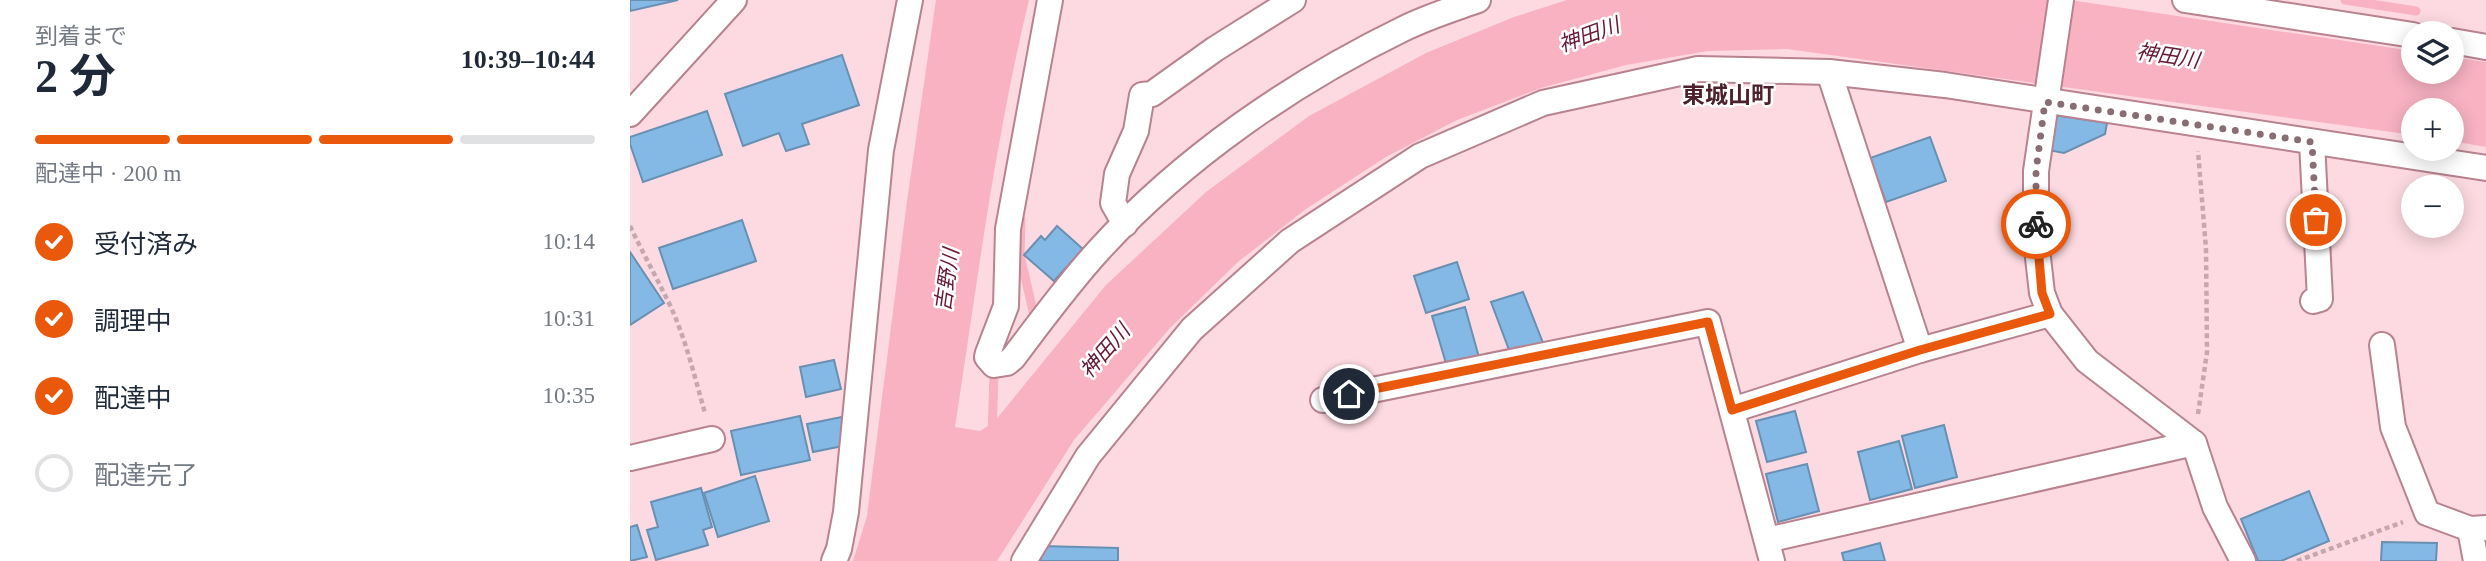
<!DOCTYPE html>
<html lang="ja">
<head>
<meta charset="utf-8">
<style>
	:root { --surface:#fff; --page:#f6f6f7; --text:#1f2937; --muted:#747a83; --line:#e0e1e3; --accent:#ea580c }
	body { margin:0; font-family:"Times New Roman","Noto Sans JP",serif; background:var(--page); color:var(--text); height:100vh; display:flex; flex-direction:column; font-size:26px; white-space:nowrap }
	* { box-sizing:border-box; margin:0 }
	p { font-size:23px; color:var(--muted) }
	.icon { flex:none; width:38px; height:38px; fill:none; stroke:currentColor; stroke-width:2; stroke-linecap:round; stroke-linejoin:round }
	.map { position:relative; flex:1; overflow:hidden }
	.sheet { display:flex; flex-direction:column; background:var(--surface); width:630px }
	.sheet>* { flex:none }
	.buttons { position:absolute; left:1771px; top:21px; display:grid; gap:14px }
	.buttons a { display:grid; place-items:center; width:63px; height:63px; border-radius:50%; background:var(--surface); box-shadow:0 4px 18px #0003; font-size:35px }
	.pin { position:absolute; display:grid; place-items:center; width:60px; height:60px; color:#fff; margin:-30px; border:4px solid #fff; border-radius:50%; box-shadow:0 2px 7px #0007 }
	.courier { position:absolute; display:grid; place-items:center; width:70px; height:70px; margin:-35px; border:5px solid #ea580c; border-radius:50%; background:#fff; color:#222; box-shadow:0 2px 9px #0007 }
	.summary em { font-style:normal; font-weight:700 }
	.summary div { display:flex; flex-direction:column-reverse }
	.summary { display:flex; align-items:center; justify-content:space-between; height:119px; padding:0 35px }
	h1 { font-size:46px; font-weight:700; line-height:52px }
	.bar { display:grid; grid-template-columns:repeat(4,1fr); gap:10px 7px; align-content:center; height:84px; padding:0 35px }
	.bar i { height:9px; border-radius:5px; background:var(--line) }
	.bar .selected { background:var(--accent) }
	.bar p { grid-column:span 4 }
	ol { padding:0 35px; list-style:none }
	li { display:flex; align-items:center; gap:21px; height:77px }
	li p { margin-inline-start:auto }
	li .icon { padding:7px; border-radius:50%; background:var(--accent); color:#fff; stroke-width:4 }
	li:last-child { color:var(--muted) }
	li i { width:38px; height:38px; border:4px solid var(--line); border-radius:50% }
	main { display:flex; flex:1; min-height:0 }
	.map>svg:first-child { display:block }
	.water { fill:#f8b2c2 }
	.lines { fill:none; stroke-linecap:round; stroke-linejoin:round }
	.stream { stroke:#f8b2c2; stroke-width:9 }
	.building { fill:#84b9e5; stroke:#6890b2; stroke-width:2 }
	.street-casing { stroke:#b8828f; stroke-width:28 }
	.path { stroke:#c6a7ad; stroke-width:4.5; stroke-dasharray:5 3.5; stroke-linecap:butt }
	.street { stroke:#fff; stroke-width:24 }
	.done { stroke:#886d73; stroke-width:7; stroke-dasharray:0 12.6 }
	.route { stroke:#ea580c; stroke-width:9 }
	.labels { text-anchor:middle; dominant-baseline:central; stroke-width:5; stroke-linejoin:round; paint-order:stroke }
	.water-label { font-size:21px; font-style:italic; fill:#671834; stroke:#fff }
	.quarter-label { font-size:23px; font-weight:bold; fill:#4c202d; stroke:#fff }
</style>
</head>
<body>
<main>
<section class="sheet">
<div class="summary"><div><h1>2 分</h1><p>到着まで</p></div><em>10:39–10:44</em></div>
<div class="bar"><i class="selected"></i><i class="selected"></i><i class="selected"></i><i></i><p>配達中 · 200 m</p></div>
<ol>
<li><svg class="icon" aria-label="check" viewBox="0 0 24 24"><path d="M5 12l5 5 9-10"/></svg>受付済み<p>10:14</p></li>
<li><svg class="icon" aria-label="check" viewBox="0 0 24 24"><path d="M5 12l5 5 9-10"/></svg>調理中<p>10:31</p></li>
<li><svg class="icon" aria-label="check" viewBox="0 0 24 24"><path d="M5 12l5 5 9-10"/></svg>配達中<p>10:35</p></li>
<li><i></i>配達完了</li>
</ol>
</section>
<div class="map">
<svg width="1856" height="561" viewBox="0 0 1856 561">
	<rect width="100%" height="100%" fill="#fddae1"/>
	<path class="water" d="M 306,0 L 399,0 C 365,140 347,284 325,427 L 350,431 L 364,422 L 476,285 L 576,192 L 679,116 L 796,53 L 884,17 L 937,0 L 1440,0 L 1783,51 L 1783,72 L 1822,72 L 1822,57 L 1856,62 L 1856,147 L 1822,141 L 1822,110 L 1783,110 L 1783,135 L 1157,49 L 1078,51 L 996,65 L 911,88 L 827,120 L 756,157 L 676,209 L 609,261 L 540,328 L 444,440 L 367,561 L 223,561 L 237,516 L 277,201 Z"/>
	<g class="lines">
		<g class="stream">
			<polyline points="1715,0 1786,11"/>
			<polyline points="391,219 390,255 403,311"/>
			<polyline points="362,433 364,375"/>
		</g>
	</g>
	<g class="building">
		<polygon points="0,0 48,0 0,11"/>
		<polygon points="212,55 229,105 172,124 179,144 156,151 149,133 113,146 95,94"/>
		<polygon points="77,111 92,155 13,182 0,144 0,137"/>
		<polygon points="1424,115 1477,123 1475,134 1434,153 1418,150"/>
		<polygon points="1300,137 1316,181 1256,202 1240,158"/>
		<polygon points="112,220 126,261 43,289 29,248"/>
		<polygon points="427,226 453,249 424,281 394,255 411,236 415,240"/>
		<polygon points="0,252 34,303 0,325"/>
		<polygon points="827,262 839,299 796,313 784,276"/>
		<polygon points="893,292 915,348 881,355 861,302"/>
		<polygon points="835,307 850,361 818,370 802,316"/>
		<polygon points="204,360 211,389 176,397 170,367"/>
		<polygon points="1165,411 1176,452 1137,462 1126,421"/>
		<polygon points="170,416 180,460 111,475 101,431"/>
		<polygon points="212,417 218,445 183,452 177,424"/>
		<polygon points="1314,425 1327,477 1285,488 1272,436"/>
		<polygon points="1269,441 1282,489 1240,500 1228,452"/>
		<polygon points="1177,464 1189,511 1148,522 1136,474"/>
		<polygon points="125,476 139,521 88,537 74,493"/>
		<polygon points="71,488 82,527 73,530 78,545 26,560 17,530 28,527 21,502"/>
		<polygon points="1679,491 1699,541 1651,561 1628,561 1611,519"/>
		<polygon points="7,525 17,557 0,561 0,527"/>
		<polygon points="1752,542 1807,543 1806,561 1751,561"/>
		<polygon points="1250,543 1255,561 1214,561 1212,553"/>
		<polygon points="411,546 488,548 488,561 411,561"/>
	</g>
	<g class="lines">
		<g class="street-casing">
			<g id="street">
				<path d="M 420,0 L 378,229 L 376,306 L 358,353 L 357,357 L 364,365 L 377,363 L 383,358 C 411,321 438,284 469,250 C 553,158 662,83 773,29 C 797,17 823,9 848,0"/>
				<polyline points="1431,0 1406,171 1406,240 1412,293 1420,314 1457,361 1564,443 1585,507 1613,561"/>
				<polyline points="1555,0 1783,35"/>
				<polyline points="1822,41 1856,47"/>
				<polyline points="1199,72 1290,350"/>
				<polyline points="0,114 104,0"/>
				<polyline points="1682,142 1690,299 1683,301"/>
				<polyline points="495,224 483,203 487,174 506,131 512,95 522,94 585,49 663,0"/>
				<polyline points="1752,345 1763,427 1797,513 1840,529 1856,528"/>
				<polyline points="693,400 1078,322 1142,561"/>
				<polyline points="1102,410 1290,350 1420,314"/>
				<polyline points="0,458 82,439"/>
				<polyline points="1840,529 1846,561"/>
				<polyline points="1137,540 1564,443"/>
				<polyline points="204,561 209,549 216,512 251,150 280,0"/>
				<polyline points="394,561 458,456 562,329 660,241 790,156 913,103 1068,69 1199,72 1315,85 1856,168"/>
			</g>
		</g>
		<g class="path">
			<path d="M 0,226 C 12,251 25,275 37,299 C 55,335 64,375 75,413"/>
			<polyline points="1568,414 1577,352 1576,249 1568,151"/>
			<polyline points="1667,561 1773,522"/>
		</g>
		<use href="#street" class="street"/>
	</g>
	<g class="lines">
		<polyline class="done" points="1406,224 1406,171 1415,102 1682,142 1686,220"/>
		<polyline class="route" points="719,394 1078,322 1102,410 1290,350 1420,314 1412,293 1406,224"/>
	</g>
	<g class="labels">
		<g class="water-label">
			<text transform="translate(959 35) rotate(-20)">神田川</text>
			<text transform="translate(1538 56) rotate(9)">神田川</text>
			<text transform="translate(317 280) rotate(-82)">吉野川</text>
			<text transform="translate(475 351) rotate(-49)">神田川</text>
		</g>
		<g class="quarter-label">
			<text x="1098" y="95">東城山町</text>
		</g>
	</g>
</svg>
<div class="buttons">
<a><svg class="icon" aria-label="layers" viewBox="0 0 24 24"><path d="M12 4l9 5-9 5-9-5zM3 14l9 5 9-5"/></svg></a>
<a>+</a>
<a>−</a>
</div>
<div class="pin" style="left:1686px;top:220px;background:#ea580c"><svg class="icon" aria-label="bag" viewBox="0 0 24 24"><path d="M5 8h14l-1 12H6zM9 8a3 3 0 0 1 6 0"/></svg></div>
<div class="pin" style="left:719px;top:394px;background:#1f2937"><svg class="icon" aria-label="home" viewBox="0 0 24 24"><path d="M3 11l9-7 9 7M6 9v11h12V9"/></svg></div>
<div class="courier" style="left:1406px;top:224px"><svg class="icon" aria-label="bike" viewBox="0 0 24 24"><circle cx="6" cy="16" r="4"/><circle cx="18" cy="16" r="4"/><path d="M6 16l4-8h5l3 8M10 8l3 8H6M13 5h3"/></svg></div>
</div>
</main>
</body>
</html>
